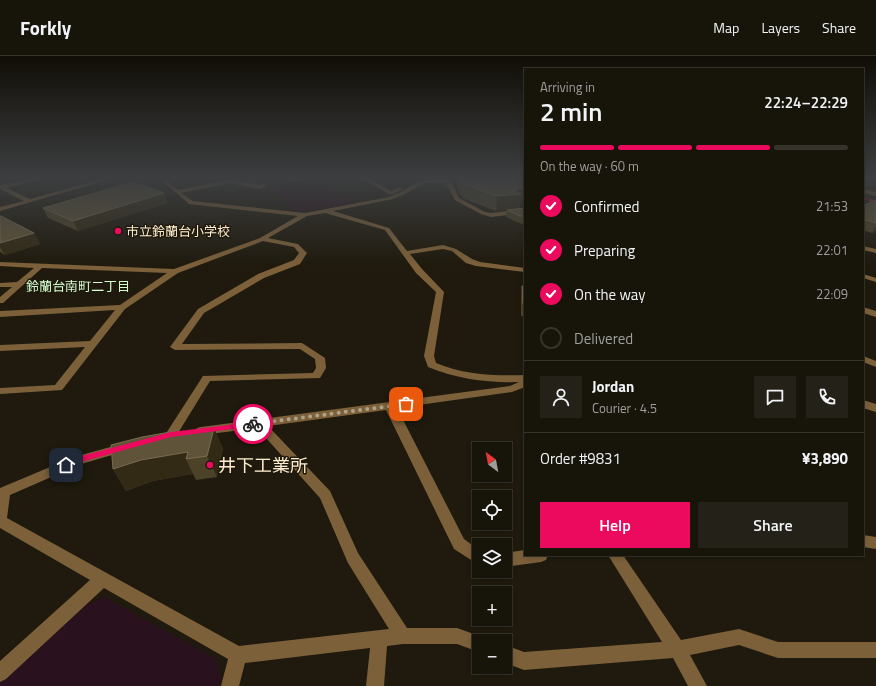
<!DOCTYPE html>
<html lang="en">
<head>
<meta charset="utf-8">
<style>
	:root { --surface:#17140a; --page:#242118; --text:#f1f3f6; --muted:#9e9e9c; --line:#36332b; --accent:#ec0a5f }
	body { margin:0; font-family:"Titillium Web","Noto Sans JP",sans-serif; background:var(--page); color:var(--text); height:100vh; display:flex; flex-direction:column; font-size:15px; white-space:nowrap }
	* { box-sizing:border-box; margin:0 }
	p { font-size:13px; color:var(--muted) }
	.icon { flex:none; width:22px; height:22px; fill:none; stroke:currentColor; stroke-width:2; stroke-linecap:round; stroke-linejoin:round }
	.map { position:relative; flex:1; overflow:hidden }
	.sheet { position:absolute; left:524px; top:12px; width:340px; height:488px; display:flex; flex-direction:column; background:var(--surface); border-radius:0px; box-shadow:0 2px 6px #0003,0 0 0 1px var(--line) }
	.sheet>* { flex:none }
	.needle { width:26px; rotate:328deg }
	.fabs { position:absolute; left:472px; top:386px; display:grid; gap:8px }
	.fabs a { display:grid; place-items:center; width:40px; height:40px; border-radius:0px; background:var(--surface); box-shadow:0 2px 6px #0003,0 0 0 1px var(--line); font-size:20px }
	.pin { position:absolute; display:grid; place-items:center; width:34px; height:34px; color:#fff; margin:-17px; border-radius:8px; box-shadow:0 2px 6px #0006 }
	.courier { position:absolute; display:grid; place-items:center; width:40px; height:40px; margin:-20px; border:3px solid #ec0a5f; border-radius:50%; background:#fff; color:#222; box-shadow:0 1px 5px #0007 }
	.head em { font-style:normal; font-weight:600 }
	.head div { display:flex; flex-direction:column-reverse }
	.head { display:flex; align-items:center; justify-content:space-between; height:68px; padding:0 16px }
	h1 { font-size:26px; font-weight:600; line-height:30px }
	.bar { display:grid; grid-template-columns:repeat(4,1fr); gap:6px 4px; align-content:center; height:48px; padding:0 16px }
	.bar i { height:5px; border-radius:3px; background:var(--line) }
	.bar .active { background:var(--accent) }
	.bar p { grid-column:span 4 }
	.line { display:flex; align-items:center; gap:10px; padding:0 16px; border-top:1px solid var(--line) }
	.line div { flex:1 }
	.round { display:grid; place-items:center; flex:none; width:42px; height:42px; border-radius:0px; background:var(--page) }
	ol { padding:0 16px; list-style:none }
	li { display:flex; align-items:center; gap:12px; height:44px }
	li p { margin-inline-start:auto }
	li .icon { padding:4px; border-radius:50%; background:var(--accent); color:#fff; stroke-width:4 }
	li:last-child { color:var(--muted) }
	li i { width:22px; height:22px; border:2px solid var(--line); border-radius:50% }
	.cta { display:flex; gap:8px; margin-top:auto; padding:8px 16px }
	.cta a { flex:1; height:46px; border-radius:0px; background:var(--accent); color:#fff; font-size:16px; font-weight:600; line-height:46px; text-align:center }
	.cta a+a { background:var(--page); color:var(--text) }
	header { display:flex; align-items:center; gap:24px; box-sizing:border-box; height:56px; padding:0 20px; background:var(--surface); border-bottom:1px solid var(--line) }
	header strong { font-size:19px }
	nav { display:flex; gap:22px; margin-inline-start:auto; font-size:14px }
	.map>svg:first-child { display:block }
	.green { fill:#29111d }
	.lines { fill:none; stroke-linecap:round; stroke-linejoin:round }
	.minor { fill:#7c603a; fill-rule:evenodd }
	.rail { stroke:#ec0a5f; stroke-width:2; stroke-dasharray:3.5 3; stroke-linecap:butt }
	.wall { fill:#4c4227 }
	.shaded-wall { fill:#322a15 }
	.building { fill:#5f5439; stroke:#786c50 }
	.route { fill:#ec0a5f }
	.done { stroke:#afa28a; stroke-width:4; stroke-dasharray:0 7.2 }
	.poi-dot { fill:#ec0a5f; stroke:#1f1a0d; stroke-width:1.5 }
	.labels { text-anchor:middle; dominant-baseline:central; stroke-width:3; stroke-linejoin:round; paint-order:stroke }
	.far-poi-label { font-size:13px; fill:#fdecce; stroke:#1f1a0d; text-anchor:start }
	.far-neighbourhood-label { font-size:13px; fill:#d5fdd0; stroke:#1f1a0d }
	.near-poi-label { font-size:18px; fill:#fdecce; stroke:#1f1a0d; text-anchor:start }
</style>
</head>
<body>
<header>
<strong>Forkly</strong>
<nav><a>Map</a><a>Layers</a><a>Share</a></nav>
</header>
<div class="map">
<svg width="876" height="630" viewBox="0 0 876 630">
	<rect width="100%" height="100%" fill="#1f1a0d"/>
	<g class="green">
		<polygon points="309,124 322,126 339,133 335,136 354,147 307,156 295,155 269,131"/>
		<polygon points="104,541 215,602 221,621 219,630 0,630 0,627 84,550"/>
	</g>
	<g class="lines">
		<g class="minor">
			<polygon points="34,122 43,122 7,132 30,143 105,122 114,122 0,155 0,151 24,145 0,133 0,129"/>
			<path d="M 159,122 L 164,122 L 178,134 L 230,123 L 259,129 L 263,128 L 266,130 L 265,131 L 259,133 L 230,127 L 181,137 L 193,145 L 305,157 L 389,141 L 401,136 L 424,122 L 448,123 L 451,125 L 459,142 L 485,156 L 491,157 L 525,153 L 525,157 L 491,161 L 481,158 L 455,144 L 446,127 L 424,127 L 405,138 L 393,143 L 333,155 L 389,172 L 407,195 L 443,189 L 456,193 L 472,203 L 480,206 L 525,212 L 525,216 L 476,210 L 466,207 L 452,195 L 443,193 L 410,198 L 422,213 L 444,236 L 434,300 L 436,307 C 464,319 494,320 525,319 L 525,331 L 512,336 L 397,352 L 464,483 L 479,494 L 479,509 L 454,493 L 386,354 L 268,370 L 330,435 L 358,497 L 407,572 L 457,572 L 485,582 L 486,585 L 479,585 L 479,596 L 457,588 L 403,588 L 387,590 L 384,630 L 366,630 L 370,592 L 245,607 L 239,630 L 221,630 L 228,603 L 104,532 L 6,623 L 0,626 L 0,605 L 90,524 L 0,472 L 0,432 L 74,401 L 125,387 L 129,388 L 131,391 L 129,394 L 81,408 L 10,439 L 7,462 L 239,590 L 389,573 L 348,507 L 320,442 L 257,372 L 201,379 L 197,378 L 195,375 L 197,372 L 201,371 L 510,330 L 519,326 C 488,327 457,323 428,311 L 424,300 L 436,236 L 416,217 L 385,174 L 325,157 L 307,160 L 268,182 L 298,188 L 307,197 L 300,208 L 264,222 L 204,257 L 182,288 L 302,287 L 325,302 L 326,312 L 320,322 L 210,325 L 175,382 L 171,383 L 167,382 L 165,379 L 203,320 L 313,317 L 316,312 L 315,303 L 300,293 L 175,294 L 170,291 L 198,253 L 258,218 L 294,204 L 299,197 L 294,191 L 263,185 L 178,217 L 125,253 L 62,334 L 0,338 L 0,332 L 55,329 L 85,291 L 0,295 L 0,289 L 90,285 L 115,254 L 0,261 L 0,255 L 120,249 L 167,217 L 42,212 L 3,247 L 0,247 L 0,241 L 12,231 L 0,231 L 0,227 L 17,226 L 34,212 L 0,210 L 0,206 L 174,213 L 260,182 L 298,160 L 189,148 Z"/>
			<polygon points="291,122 297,122 300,125 295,126"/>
			<polygon points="361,122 367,122 391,135 400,131 403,133 393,138 389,138"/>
			<polygon points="863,133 876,136 876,140 863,137"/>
			<polygon points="863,190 876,193 876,197 863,194"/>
			<polygon points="863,218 876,222 876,226 863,222"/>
			<polygon points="863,251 876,255 876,261 863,257"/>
			<polygon points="863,300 876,305 876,311 863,306"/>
			<polygon points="863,344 876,348 876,356 863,352"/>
			<polygon points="863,479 876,481 876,493 863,491"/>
			<polygon points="525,494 525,499 548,499 546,504 541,506 505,511 505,497"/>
			<polygon points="608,499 623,499 681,584 739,573 778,586 876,586 876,602 778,602 739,589 690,599 707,630 688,630 673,602 524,614 505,607 505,589 524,596 662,586"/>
		</g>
		<polyline class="rail" points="863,142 876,146"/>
	</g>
	<g class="wall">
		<polygon points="457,122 525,122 521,146 496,155 462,142 463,140 459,138 459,135 457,134"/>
		<polygon points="164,137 167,147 78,175 48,162 43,152"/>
		<polygon points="876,144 876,175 872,177 863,174 863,150"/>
		<polygon points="525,152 525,169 517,166 506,161 507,154"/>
		<polygon points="0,160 34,177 40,188 5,199 0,196"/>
		<polygon points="522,230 525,230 525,261 521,260 521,242"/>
		<polygon points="214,372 223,393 217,421 196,424 193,418 153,425 126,435 113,413 176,375 177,377"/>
	</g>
	<g class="shaded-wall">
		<polygon points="525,131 525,145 521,146 520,152 496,155 497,140 513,134"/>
		<polygon points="164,137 167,147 78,175 73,165"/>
		<polygon points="876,171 876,175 872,177"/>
		<polygon points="34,177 40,188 5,199 0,191 0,187"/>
		<polygon points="214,372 223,393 217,421 207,400"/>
		<polygon points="176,375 186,396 188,396 186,403 193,418 153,425 126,435 113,413 176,377"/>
	</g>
	<g class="building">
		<polygon points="461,122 525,122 525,131 513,134 521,138 497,140 463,128 466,127 459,124 463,123"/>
		<polygon points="133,126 164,137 73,165 43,152"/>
		<polygon points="876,144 876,167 863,163 863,150"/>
		<polygon points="525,152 525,161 518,159 507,154"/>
		<polygon points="0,160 1,160 34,177 0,187"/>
		<polygon points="522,230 525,230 525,248 523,248"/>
		<polygon points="214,372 207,400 186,403 188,396 141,404 113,413 111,389 142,381 176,375 176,377"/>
	</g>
	<linearGradient id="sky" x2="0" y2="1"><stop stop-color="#110e07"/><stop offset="0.58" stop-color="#3c3e40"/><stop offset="1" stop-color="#3c3e40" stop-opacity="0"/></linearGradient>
	<rect width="876" height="210" fill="url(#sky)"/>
	<polygon class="route" points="253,366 255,366 255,370 171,381 81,406 66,412 62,409 63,407 78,401 171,376"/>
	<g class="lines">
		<polyline class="done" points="253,368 406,348"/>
	</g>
	<g class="poi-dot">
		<circle cx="118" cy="175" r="4"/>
		<circle cx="210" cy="409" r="4"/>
	</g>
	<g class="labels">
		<g class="far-poi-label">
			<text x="126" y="175">市立鈴蘭台小学校</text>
		</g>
		<g class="far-neighbourhood-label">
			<text x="78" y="230">鈴蘭台南町二丁目</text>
		</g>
		<g class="near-poi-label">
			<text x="218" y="409">井下工業所</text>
		</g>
	</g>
</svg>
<div class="fabs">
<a><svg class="needle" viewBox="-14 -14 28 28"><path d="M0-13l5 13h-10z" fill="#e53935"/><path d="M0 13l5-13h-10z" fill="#9e9e9c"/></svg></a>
<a><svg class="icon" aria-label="locate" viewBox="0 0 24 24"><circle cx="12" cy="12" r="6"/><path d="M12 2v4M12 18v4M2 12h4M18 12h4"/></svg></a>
<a><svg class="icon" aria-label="layers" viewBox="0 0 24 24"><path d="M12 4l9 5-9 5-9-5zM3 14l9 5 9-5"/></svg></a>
<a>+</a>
<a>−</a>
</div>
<div class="pin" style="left:406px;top:348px;background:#ea580c"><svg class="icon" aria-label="bag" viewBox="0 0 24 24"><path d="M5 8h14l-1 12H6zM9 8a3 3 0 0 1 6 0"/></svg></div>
<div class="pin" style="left:66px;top:409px;background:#1f2937"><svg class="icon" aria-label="home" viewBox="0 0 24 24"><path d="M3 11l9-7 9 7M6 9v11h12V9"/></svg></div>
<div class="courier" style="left:253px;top:368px"><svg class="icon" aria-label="bike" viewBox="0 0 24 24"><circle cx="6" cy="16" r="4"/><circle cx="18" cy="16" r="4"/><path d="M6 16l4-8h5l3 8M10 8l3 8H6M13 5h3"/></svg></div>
<section class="sheet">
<div class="head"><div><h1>2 min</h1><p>Arriving in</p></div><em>22:24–22:29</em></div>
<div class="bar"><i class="active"></i><i class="active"></i><i class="active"></i><i></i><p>On the way · 60 m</p></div>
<ol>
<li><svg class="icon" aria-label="check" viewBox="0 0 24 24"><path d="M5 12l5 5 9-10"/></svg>Confirmed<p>21:53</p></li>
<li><svg class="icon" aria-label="check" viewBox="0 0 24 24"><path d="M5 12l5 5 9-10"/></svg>Preparing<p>22:01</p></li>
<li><svg class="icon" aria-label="check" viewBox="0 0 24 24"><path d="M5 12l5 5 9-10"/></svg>On the way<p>22:09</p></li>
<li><i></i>Delivered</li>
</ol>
<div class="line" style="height:72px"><a class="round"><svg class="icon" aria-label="person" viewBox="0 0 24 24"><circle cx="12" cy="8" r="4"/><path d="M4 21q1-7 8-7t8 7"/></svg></a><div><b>Jordan</b><p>Courier · 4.5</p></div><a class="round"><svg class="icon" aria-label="chat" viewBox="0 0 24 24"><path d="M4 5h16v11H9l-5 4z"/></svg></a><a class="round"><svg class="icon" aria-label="phone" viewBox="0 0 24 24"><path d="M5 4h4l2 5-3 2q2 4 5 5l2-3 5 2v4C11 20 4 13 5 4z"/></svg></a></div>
<div class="line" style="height:52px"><div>Order #9831</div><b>¥3,890</b></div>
<div class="cta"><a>Help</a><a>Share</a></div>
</section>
</div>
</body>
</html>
